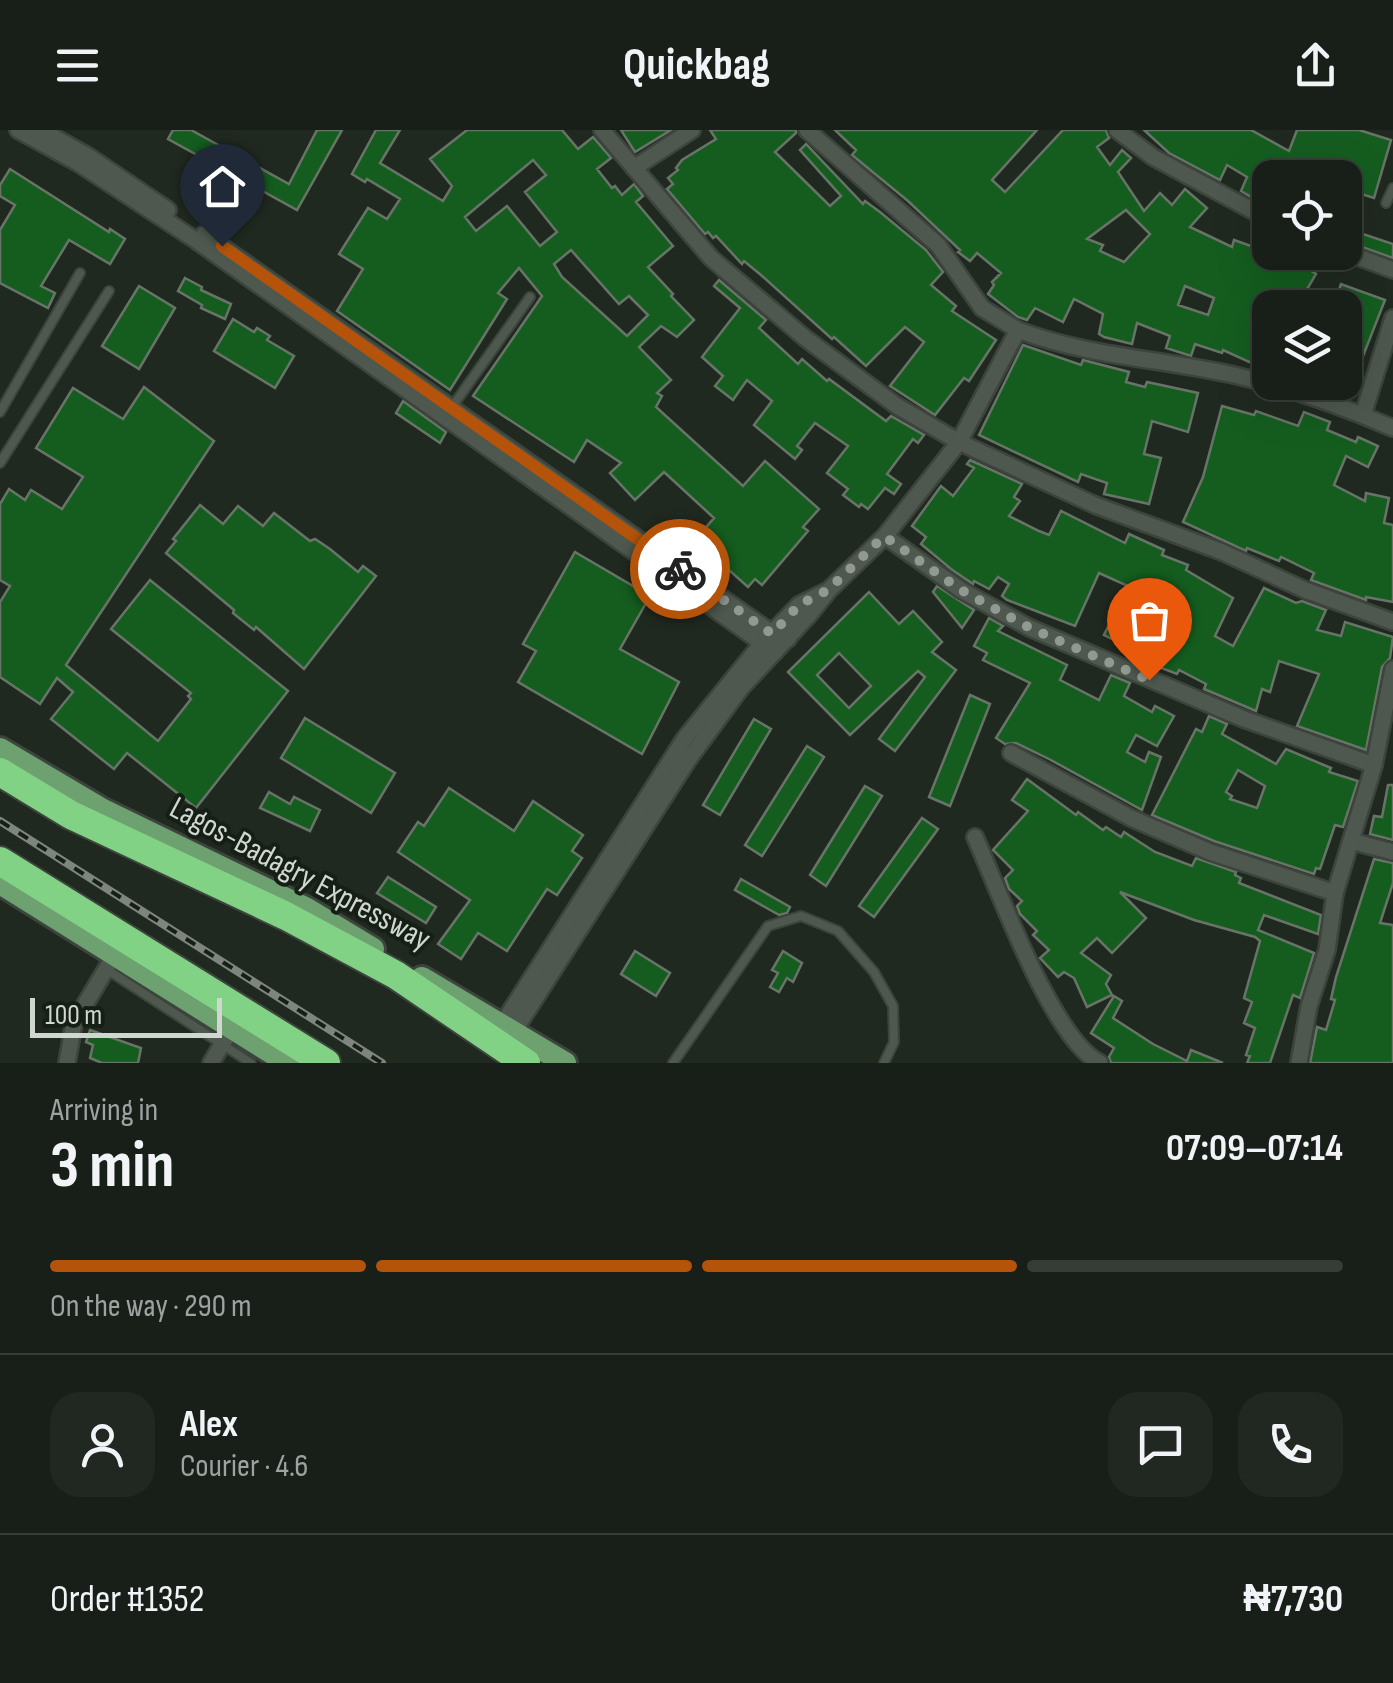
<!DOCTYPE html>
<html lang="en">
<head>
<meta charset="utf-8">
<style>
	:root { --surface:#181f18; --page:#212721; --text:#f1f3f6; --muted:#9fa2a2; --line:#363d37; --accent:#b45309 }
	body { margin:0; font-family:"Sofia Sans Condensed",sans-serif; background:var(--page); color:var(--text); height:100vh; display:flex; flex-direction:column; font-size:38px; white-space:nowrap }
	* { box-sizing:border-box; margin:0 }
	p { font-size:32px; color:var(--muted) }
	.icon { flex:none; width:55px; height:55px; fill:none; stroke:currentColor; stroke-width:2; stroke-linecap:round; stroke-linejoin:round }
	.map { position:relative; height:933px; overflow:hidden }
	.sheet { display:flex; flex-direction:column; background:var(--surface); flex:1 }
	.sheet>* { flex:none }
	.buttons { position:absolute; left:1252px; top:30px; display:grid; gap:20px }
	.buttons a { display:grid; place-items:center; width:110px; height:110px; border-radius:20px; background:var(--surface); box-shadow:0 10px 40px #0002,0 0 0 2px var(--line); font-size:50px }
	.scale { position:absolute; left:30px; bottom:25px; width:192px; box-sizing:border-box; padding-left:10px; border:5px solid #d0d6d0; border-top:0; font-size:28px; line-height:35px; white-space:nowrap; color:#d0d6d0; -webkit-text-stroke:8px #161f16; paint-order:stroke }
	.pin { position:absolute; display:grid; place-items:center; width:85px; height:85px; color:#fff; margin:-102px -42px; border-radius:50% 50% 50% 0; rotate:-45deg; box-shadow:0 0 10px #0007 }
	.pin .icon { rotate:45deg }
	.courier { position:absolute; display:grid; place-items:center; width:100px; height:100px; margin:-50px; border:8px solid #b45309; border-radius:50%; background:#fff; color:#222; box-shadow:0 2px 12px #0007 }
	.summary em { font-style:normal; font-weight:700 }
	.summary div { display:flex; flex-direction:column-reverse }
	.summary { display:flex; align-items:center; justify-content:space-between; height:170px; padding:0 50px }
	h1 { font-size:65px; font-weight:700; line-height:75px }
	.bar { display:grid; grid-template-columns:repeat(4,1fr); gap:15px 10px; align-content:center; height:120px; padding:0 50px }
	.bar i { height:12px; border-radius:8px; background:var(--line) }
	.bar .current { background:var(--accent) }
	.bar p { grid-column:span 4 }
	.line { display:flex; align-items:center; gap:25px; padding:0 50px; border-top:2px solid var(--line) }
	.line div { flex:1 }
	.round { display:grid; place-items:center; flex:none; width:105px; height:105px; border-radius:30px; background:var(--page) }
	header { display:flex; justify-content:space-between; align-items:center; height:130px; padding:0 50px; background:var(--surface); font-size:45px; font-weight:700 }
	.map>svg:first-child { display:block }
	.building { fill:#145d1f; stroke:#697469; stroke-width:2.5; fill-rule:evenodd }
	.lines { fill:none; stroke-linecap:round; stroke-linejoin:round }
	.lane-casing { stroke:#3d443d; stroke-width:12 }
	.street-casing { stroke:#3d443d; stroke-width:20 }
	.primary-casing { stroke:#3d443d; stroke-width:28 }
	.highway-casing { stroke:#3d443d; stroke-width:32 }
	.lane { stroke:#4e584e; stroke-width:8 }
	.street { stroke:#4e584e; stroke-width:15 }
	.primary { stroke:#6da170; stroke-width:22 }
	.highway { stroke:#82d286; stroke-width:28 }
	.rail-casing { stroke:#7e857e; stroke-width:8 }
	.rail { stroke:#161f16; stroke-width:4; stroke-dasharray:11; stroke-linecap:butt }
	.done { stroke:#929992; stroke-width:10; stroke-dasharray:0 18 }
	.route { stroke:#b45309; stroke-width:12 }
	.labels { text-anchor:middle; dominant-baseline:central; stroke-width:8; stroke-linejoin:round; paint-order:stroke }
	.street-label { font-size:32px; fill:#d0d6d0; stroke:#161f16 }
</style>
</head>
<body>
<header><svg class="icon" aria-label="menu" viewBox="0 0 24 24"><path d="M4 6h16M4 12h16M4 18h16"/></svg>Quickbag<svg class="icon" aria-label="share" viewBox="0 0 24 24"><path d="M12 15V3M7 8l5-5 5 5M5 13v7h14v-7"/></svg></header>
<div class="map">
<svg width="1393" height="933" viewBox="0 0 1393 933">
	<rect width="100%" height="100%" fill="#202920"/>
	<g class="building">
		<polygon points="173,0 191,0 289,54 317,0 342,0 297,80 168,9"/>
		<path d="M 376,0 L 400,0 L 380,33 L 443,71 L 452,56 L 430,29 L 467,0 L 562,0 L 578,19 L 593,7 L 611,28 L 597,39 L 612,58 L 615,56 L 622,65 L 634,54 L 643,66 L 636,72 L 673,116 L 648,137 L 673,164 L 671,166 L 694,190 L 677,207 L 661,196 L 639,217 L 671,250 L 657,263 L 662,266 L 656,277 L 743,356 L 765,331 L 819,379 L 803,397 L 808,401 L 762,455 L 755,449 L 748,457 L 695,410 L 714,388 L 664,342 L 635,370 L 610,343 L 621,333 L 587,310 L 574,332 L 473,266 L 542,166 L 519,138 L 498,163 L 507,169 L 450,260 L 337,181 L 363,139 L 339,124 L 368,78 L 387,89 L 400,69 L 367,49 L 365,52 L 352,44 ZM 533,30 L 546,45 L 525,62 L 557,102 L 540,116 L 507,76 L 476,101 L 465,87 ZM 571,120 L 619,174 L 629,166 L 648,185 L 627,206 L 562,147 L 554,134 Z"/>
		<polygon points="621,0 671,0 635,22"/>
		<polygon points="710,0 796,0 796,3 775,22 830,76 841,66 800,20 806,14 863,74 865,71 880,82 926,120 943,142 931,155 956,176 952,181 996,210 969,251 964,248 935,285 890,256 924,212 905,197 866,236 834,207 832,209 761,145 744,131 742,134 716,106 713,108 708,102 705,104 667,59 673,54 668,48 678,40 676,38 682,30 716,9"/>
		<path d="M 835,0 L 1037,0 L 992,50 L 1005,62 L 1063,0 L 1106,0 L 1109,8 L 1097,17 L 1110,35 L 1122,20 L 1131,28 L 1118,42 L 1144,81 L 1160,63 L 1172,75 L 1185,59 L 1207,78 L 1190,97 L 1232,117 L 1234,110 L 1262,120 L 1270,105 L 1270,122 L 1283,122 L 1316,144 L 1306,161 L 1336,169 L 1341,154 L 1385,170 L 1347,267 L 1310,253 L 1345,252 L 1345,178 L 1270,178 L 1270,242 L 1254,237 L 1254,234 L 1223,220 L 1222,223 L 1195,214 L 1191,226 L 1166,218 L 1170,206 L 1137,193 L 1132,214 L 1104,207 L 1099,204 L 1103,184 L 1074,169 L 1063,192 L 1035,178 L 1027,190 L 1018,187 L 988,164 L 994,155 L 992,152 L 1001,143 L 977,123 L 970,131 L 958,122 L 960,120 L 908,71 L 852,25 L 856,20 ZM 1126,80 L 1150,104 L 1124,132 L 1100,121 L 1103,115 L 1087,109 ZM 1185,156 L 1214,168 L 1208,185 L 1178,175 Z"/>
		<polygon points="1144,0 1251,0 1289,21 1297,0 1359,0 1391,10 1374,68 1345,59 1345,48 1270,48 1270,61 1259,55 1253,68 1241,61 1247,47 1227,35 1220,50 1169,23"/>
		<polygon points="10,39 109,102 110,99 125,109 110,134 69,110 41,156 55,163 48,178 0,153 0,100 15,75 0,66 0,55"/>
		<polygon points="1345,98 1393,114 1393,128 1345,111"/>
		<polygon points="185,148 202,157 201,160 231,174 225,189 201,178 202,175 178,161"/>
		<polygon points="719,150 766,190 759,198 798,234 802,229 827,251 829,249 886,291 891,286 924,305 918,313 913,309 887,344 901,354 894,364 885,358 868,379 861,374 859,377 843,365 848,359 827,343 848,316 815,293 797,316 802,320 795,329 754,295 772,271 747,250 733,270 715,256 723,246 702,227 740,178 714,156"/>
		<polygon points="139,156 175,178 139,239 102,216"/>
		<polygon points="233,189 254,202 257,198 270,206 267,210 294,226 275,258 214,221"/>
		<polygon points="1023,215 1081,235 1083,230 1129,242 1126,252 1145,257 1147,252 1198,263 1188,302 1152,291 1144,324 1161,328 1149,374 1104,364 1107,353 1081,344 1078,352 979,305"/>
		<polygon points="144,257 214,311 66,535 158,611 191,569 188,566 191,563 111,499 150,450 288,561 196,678 127,623 114,639 51,589 73,562 57,548 40,574 0,547 0,472 10,456 0,450 0,374 9,359 25,370 31,360 62,379 83,347 36,318 73,258 123,289"/>
		<polygon points="403,271 446,302 440,313 396,283"/>
		<polygon points="1222,276 1254,285 1256,281 1298,296 1304,282 1330,292 1327,300 1356,312 1358,307 1378,316 1368,337 1346,326 1334,355 1365,371 1366,363 1389,368 1384,393 1393,395 1393,472 1366,467 1366,470 1311,450 1314,443 1281,427 1279,431 1247,418 1246,421 1183,392 1203,347"/>
		<polygon points="970,330 1022,354 1014,367 1020,371 1009,386 1039,401 1049,405 1061,381 1125,413 1129,404 1164,420 1162,425 1188,435 1186,440 1233,468 1215,506 1233,516 1264,458 1296,473 1302,471 1326,480 1317,500 1341,506 1345,492 1393,507 1390,528 1382,537 1366,620 1297,596 1319,544 1279,531 1270,562 1262,559 1256,581 1204,559 1206,554 1179,540 1177,544 1151,534 1153,530 1104,505 1128,456 1099,443 1075,496 1007,470 1002,466 1009,454 998,447 989,459 974,451 973,454 951,439 921,414 926,407 912,396 941,356 953,366 974,338 967,334"/>
		<polygon points="200,375 223,394 238,376 263,396 274,383 310,411 315,409 330,419 358,442 363,436 376,446 304,539 256,497 254,500 233,483 234,480 166,423 176,411 173,409"/>
		<polygon points="575,422 650,466 620,519 679,552 642,624 518,552 536,521 523,514"/>
		<polygon points="937,456 974,480 962,498 933,462"/>
		<path d="M 869,462 L 899,494 L 913,481 L 942,512 L 932,522 L 956,540 L 895,621 L 879,609 L 925,547 L 918,541 L 850,605 L 788,542 ZM 839,523 L 871,556 L 849,578 L 817,545 Z"/>
		<polygon points="989,488 1003,496 998,501 1067,535 1060,550 1099,570 1111,545 1130,553 1124,566 1152,582 1155,576 1174,586 1157,616 1136,605 1127,622 1145,632 1149,622 1161,627 1142,680 1049,629 1016,613 1005,614 996,608 1030,553 983,530 987,523 974,516"/>
		<polygon points="970,565 990,574 950,676 929,667"/>
		<path d="M 1209,586 L 1227,594 L 1222,604 L 1276,634 L 1286,619 L 1331,638 L 1329,642 L 1358,651 L 1343,697 L 1335,695 L 1320,739 L 1316,738 L 1314,744 L 1214,711 L 1152,685 L 1196,599 L 1202,602 ZM 1238,640 L 1265,656 L 1257,678 L 1230,669 L 1232,666 L 1226,662 Z"/>
		<polygon points="305,588 395,643 371,683 281,628"/>
		<polygon points="754,589 771,599 720,685 703,675"/>
		<polygon points="807,616 824,627 762,726 745,715"/>
		<polygon points="1027,649 1076,685 1078,682 1103,700 1106,697 1121,707 1124,702 1155,722 1192,736 1196,728 1236,742 1235,745 1241,748 1239,753 1321,785 1318,804 1264,785 1258,800 1314,823 1300,868 1293,865 1270,933 1247,933 1250,926 1246,925 1255,898 1244,893 1252,872 1244,868 1260,811 1255,807 1194,790 1120,762 1146,788 1112,823 1097,808 1081,823 1111,845 1106,854 1112,865 1087,877 1074,848 1064,842 1058,847 1040,828 1049,820 1033,805 1037,801 1020,784 1017,776 1022,771 1009,759 1005,748 1013,740 993,720 1028,681 1012,670"/>
		<polygon points="1388,655 1393,655 1393,710 1370,704 1374,686 1382,687"/>
		<polygon points="865,656 882,666 826,756 810,745"/>
		<polygon points="449,658 514,701 533,671 583,705 572,721 582,728 557,765 547,759 507,821 478,803 461,829 438,814 470,770 398,722 418,692 424,696"/>
		<polygon points="269,662 290,674 294,667 320,680 310,701 260,678"/>
		<polygon points="922,688 938,699 874,787 859,776"/>
		<polygon points="1374,729 1393,733 1393,753 1380,793 1393,795 1393,933 1310,933 1317,897 1326,900 1335,870 1331,869 1336,847"/>
		<polygon points="388,747 436,777 426,793 377,763"/>
		<polygon points="741,749 790,777 787,783 779,785 735,760"/>
		<polygon points="635,821 670,843 656,866 621,844"/>
		<polygon points="783,821 802,833 793,852 787,848 779,862 770,857 778,843 772,840"/>
		<polygon points="1114,866 1122,871 1113,888 1153,914 1187,931 1191,920 1223,933 1111,933 1109,927 1114,918 1091,903"/>
		<polygon points="90,900 141,918 138,933 102,933 90,928 93,915 86,912"/>
	</g>
	<g class="lines">
		<g class="lane-casing">
			<g id="lane">
				<polyline points="1386,73 1393,58"/>
				<polyline points="452,277 530,167"/>
				<polyline points="0,282 80,143"/>
				<polyline points="0,333 109,161"/>
				<polyline points="106,839 251,933"/>
				<polyline points="673,933 768,796 801,786 838,801 874,842 893,876 894,912 884,933"/>
			</g>
		</g>
		<g class="street-casing">
			<g id="street">
				<polyline points="18,0 78,33 197,111 775,522"/>
				<polyline points="41,0 88,26 168,80"/>
				<polyline points="602,0 711,128 805,208 897,276 959,312 1095,375 1220,421 1305,460 1393,492"/>
				<polyline points="807,0 938,115 982,178 1018,200"/>
				<polyline points="1117,0 1153,27 1270,90"/>
				<polyline points="634,38 692,0"/>
				<polyline points="204,104 772,503 788,509"/>
				<polyline points="1345,122 1393,140"/>
				<polyline points="1363,285 1393,188"/>
				<polyline points="885,406 961,460 1030,498 1244,589 1374,635"/>
				<polyline points="1011,623 1131,688 1210,722 1335,763"/>
				<path d="M 975,707 C 999,760 1052,909 1100,933"/>
				<polyline points="1351,711 1393,722"/>
				<polyline points="501,896 685,608 763,512 799,475 825,462"/>
				<path d="M 513,903 L 688,630 L 741,558 L 809,485 L 829,460 L 885,406 L 959,312 L 1018,200 C 1089,227 1164,229 1238,246 C 1291,258 1344,277 1393,298"/>
				<polyline points="67,933 74,893 114,826"/>
				<polyline points="211,933 233,896"/>
				<polyline points="1299,933 1309,876 1327,820 1335,763 1374,635 1393,539"/>
			</g>
		</g>
		<g class="primary-casing">
			<g id="primary">
				<polyline points="0,619 103,680 307,779 373,819"/>
				<polyline points="0,753 288,933"/>
				<polyline points="422,848 565,933"/>
			</g>
		</g>
		<g class="highway-casing">
			<g id="highway">
				<polyline points="0,642 71,685 286,786 396,845 526,933"/>
				<polyline points="0,731 326,933"/>
			</g>
		</g>
		<use href="#lane" class="lane"/>
		<use href="#street" class="street"/>
		<use href="#primary" class="primary"/>
		<use href="#highway" class="highway"/>
		<g class="rail-casing">
			<polyline id="rail" points="0,691 382,933"/>
		</g>
		<use href="#rail" class="rail"/>
	</g>
	<g class="lines">
		<polyline class="done" points="680,439 772,504 799,475 828,460 884,406 961,460 1030,498 1149,550"/>
		<polyline class="route" points="222,116 680,439"/>
	</g>
	<g class="labels">
		<g class="street-label">
			<text transform="translate(300 744) rotate(28)">Lagos-Badagry Expressway</text>
		</g>
	</g>
</svg>
<div class="buttons">
<a><svg class="icon" aria-label="locate" viewBox="0 0 24 24"><circle cx="12" cy="12" r="6"/><path d="M12 2v4M12 18v4M2 12h4M18 12h4"/></svg></a>
<a><svg class="icon" aria-label="layers" viewBox="0 0 24 24"><path d="M12 4l9 5-9 5-9-5zM3 14l9 5 9-5"/></svg></a>
</div>
<div class="scale">100 m</div>
<div class="pin" style="left:1149px;top:550px;background:#ea580c"><svg class="icon" aria-label="bag" viewBox="0 0 24 24"><path d="M5 8h14l-1 12H6zM9 8a3 3 0 0 1 6 0"/></svg></div>
<div class="pin" style="left:222px;top:116px;background:#1f2937"><svg class="icon" aria-label="home" viewBox="0 0 24 24"><path d="M3 11l9-7 9 7M6 9v11h12V9"/></svg></div>
<div class="courier" style="left:680px;top:439px"><svg class="icon" aria-label="bike" viewBox="0 0 24 24"><circle cx="6" cy="16" r="4"/><circle cx="18" cy="16" r="4"/><path d="M6 16l4-8h5l3 8M10 8l3 8H6M13 5h3"/></svg></div>
</div>
<section class="sheet">
<div class="summary"><div><h1>3 min</h1><p>Arriving in</p></div><em>07:09–07:14</em></div>
<div class="bar"><i class="current"></i><i class="current"></i><i class="current"></i><i></i><p>On the way · 290 m</p></div>
<div class="line" style="height:180px"><a class="round"><svg class="icon" aria-label="person" viewBox="0 0 24 24"><circle cx="12" cy="8" r="4"/><path d="M4 21q1-7 8-7t8 7"/></svg></a><div><b>Alex</b><p>Courier · 4.6</p></div><a class="round"><svg class="icon" aria-label="chat" viewBox="0 0 24 24"><path d="M4 5h16v11H9l-5 4z"/></svg></a><a class="round"><svg class="icon" aria-label="phone" viewBox="0 0 24 24"><path d="M5 4h4l2 5-3 2q2 4 5 5l2-3 5 2v4C11 20 4 13 5 4z"/></svg></a></div>
<div class="line" style="height:130px"><div>Order #1352</div><b>₦7,730</b></div>
</section>
</body>
</html>
